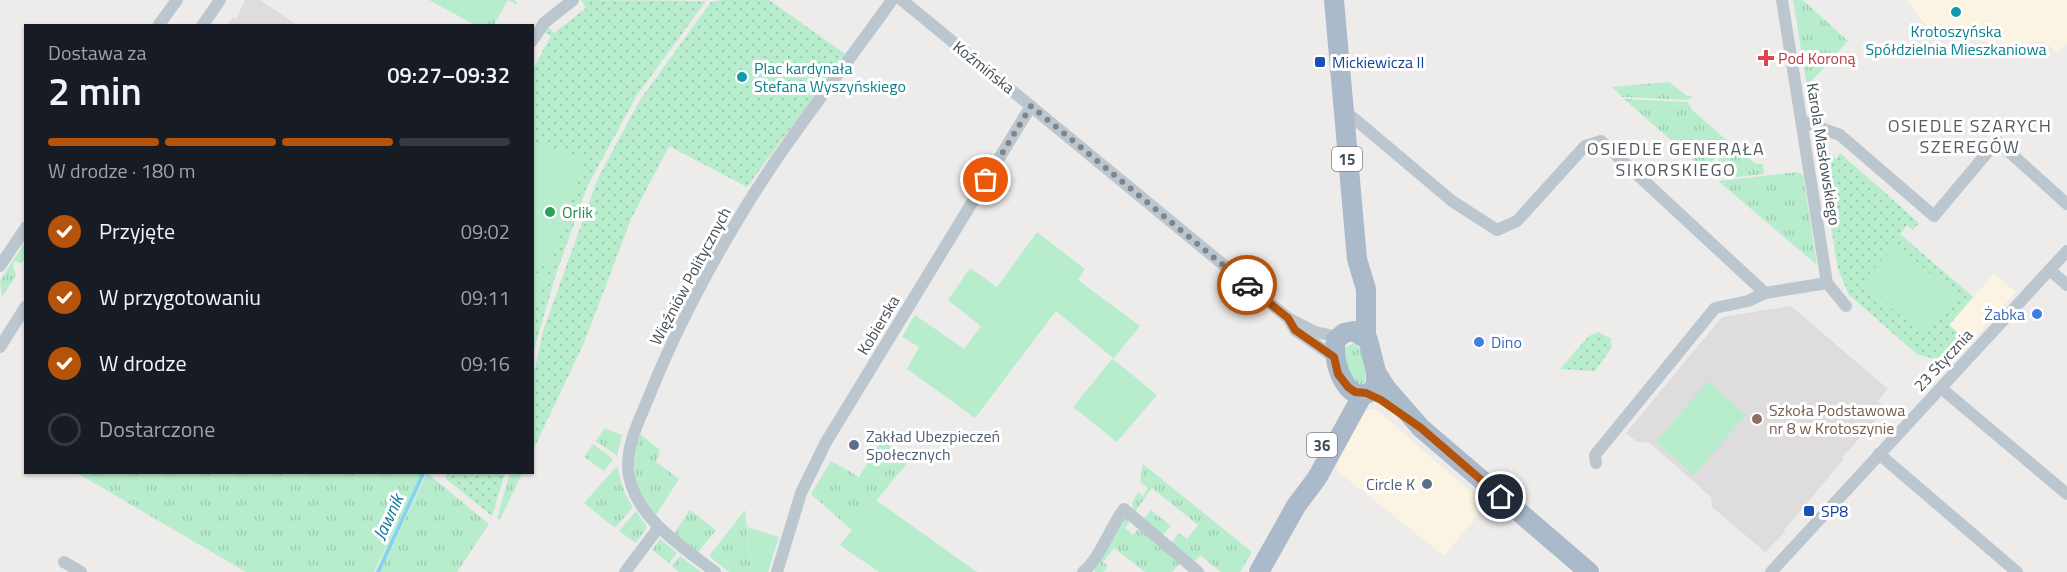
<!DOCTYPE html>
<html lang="pl">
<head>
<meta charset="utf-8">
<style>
	:root { --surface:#171b24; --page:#242831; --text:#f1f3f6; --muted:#9ea1a6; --line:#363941; --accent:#b45309 }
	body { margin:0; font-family:"Titillium Web",sans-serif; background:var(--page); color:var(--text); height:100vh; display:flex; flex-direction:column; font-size:22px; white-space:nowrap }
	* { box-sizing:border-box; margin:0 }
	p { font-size:20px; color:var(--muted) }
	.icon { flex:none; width:33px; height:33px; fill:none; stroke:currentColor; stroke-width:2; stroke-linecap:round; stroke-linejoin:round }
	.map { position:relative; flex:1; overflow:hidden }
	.side { position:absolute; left:24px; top:24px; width:510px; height:450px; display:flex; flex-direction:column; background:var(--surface); border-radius:0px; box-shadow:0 2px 4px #0004 }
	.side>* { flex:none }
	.pin { position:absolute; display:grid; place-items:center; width:51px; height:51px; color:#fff; margin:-26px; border:3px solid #fff; border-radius:50%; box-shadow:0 2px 6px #0007 }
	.courier { position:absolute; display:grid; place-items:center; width:60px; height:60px; margin:-30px; border:4px solid #b45309; border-radius:50%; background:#fff; color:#222; box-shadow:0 2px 8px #0007 }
	.headline em { font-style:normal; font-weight:600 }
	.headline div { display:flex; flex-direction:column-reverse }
	.headline { display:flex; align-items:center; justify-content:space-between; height:102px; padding:0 24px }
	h1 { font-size:39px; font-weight:600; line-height:45px }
	.bar { display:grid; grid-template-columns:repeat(4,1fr); gap:9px 6px; align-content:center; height:72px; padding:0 24px }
	.bar i { height:8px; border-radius:4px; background:var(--line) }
	.bar .active { background:var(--accent) }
	.bar p { grid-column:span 4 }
	ol { padding:0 24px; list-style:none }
	li { display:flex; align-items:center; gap:18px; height:66px }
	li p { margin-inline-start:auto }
	li .icon { padding:6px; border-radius:50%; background:var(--accent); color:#fff; stroke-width:4 }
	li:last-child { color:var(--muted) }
	li i { width:33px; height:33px; border:3px solid var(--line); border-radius:50% }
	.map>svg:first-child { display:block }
	.commercial { fill:#fbf4e2 }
	.education { fill:#dfdcdd }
	.grass { fill:url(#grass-tufts) }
	.park { fill:url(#park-dots) }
	.garden { fill:#b7edcd }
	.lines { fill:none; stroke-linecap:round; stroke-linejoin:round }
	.stream { stroke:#84d5eb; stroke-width:4 }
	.minor { stroke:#bcc6ce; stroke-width:12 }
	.primary { stroke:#aabacb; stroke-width:20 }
	.done { stroke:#80858b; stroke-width:6; stroke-dasharray:0 10.8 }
	.route { stroke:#b45309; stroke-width:8 }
	.culture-dot { fill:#0f9aa8; stroke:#fff; stroke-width:2 }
	.health-dot { fill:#e0444e; stroke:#fff; stroke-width:2 }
	.transit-dot { fill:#1a4fb4; stroke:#fff; stroke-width:2 }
	.leisure-dot { fill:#2e9e5b; stroke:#fff; stroke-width:2 }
	.shop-dot { fill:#3f7fe0; stroke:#fff; stroke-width:2 }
	.education-dot { fill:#8d6e63; stroke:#fff; stroke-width:2 }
	.service-dot { fill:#5c6f8a; stroke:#fff; stroke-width:2 }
	.labels { text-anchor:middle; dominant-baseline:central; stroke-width:6; stroke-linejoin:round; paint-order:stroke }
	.shield { fill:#fff; stroke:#7c838a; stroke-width:1.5 }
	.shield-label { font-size:15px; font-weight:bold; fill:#444e58 }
	.culture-label { font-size:16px; fill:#0d838f; stroke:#fff }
	.health-label { font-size:16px; fill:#be3a42; stroke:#fff; text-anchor:start }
	.transit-label { font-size:16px; fill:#164399; stroke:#fff; text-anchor:start }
	.street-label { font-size:16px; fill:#444e58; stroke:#fff }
	.leisure-label { font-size:16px; fill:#27864d; stroke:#fff; text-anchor:start }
	.shop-label { font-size:16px; fill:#366cbe; stroke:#fff; text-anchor:end }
	.education-label { font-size:16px; fill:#785e54; stroke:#fff; text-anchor:start }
	.service-label { font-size:16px; fill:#4e5e75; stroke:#fff; text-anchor:start }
	.neighbourhood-label { font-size:18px; letter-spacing:1.5px; fill:#585b60; stroke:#fff }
	.water-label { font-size:18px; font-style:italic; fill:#0c7c9c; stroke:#fff }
</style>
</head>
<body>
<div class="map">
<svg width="2067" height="572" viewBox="0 0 2067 572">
	<defs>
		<pattern id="grass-tufts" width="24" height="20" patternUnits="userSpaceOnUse" patternTransform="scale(1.5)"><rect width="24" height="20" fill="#b7edcd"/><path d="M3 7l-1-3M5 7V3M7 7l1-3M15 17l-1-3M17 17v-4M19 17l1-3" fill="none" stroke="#9fcdb2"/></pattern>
		<pattern id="park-dots" width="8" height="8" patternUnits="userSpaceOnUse" patternTransform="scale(1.5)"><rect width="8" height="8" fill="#b7edcd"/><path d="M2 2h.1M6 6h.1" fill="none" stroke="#9fcdb2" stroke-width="1.8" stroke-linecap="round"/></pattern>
	</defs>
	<rect width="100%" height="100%" fill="#eeebeb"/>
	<g class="commercial">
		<polygon points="1907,0 2067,0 2067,43 2057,53 2043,41 2016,45 1940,36 1923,22"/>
		<polygon points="1994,274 2016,292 1970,343 1949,325"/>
		<polygon points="1372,409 1377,410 1486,505 1444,556 1336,470 1340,455 1364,412"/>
	</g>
	<g class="education">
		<polygon points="245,0 260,0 297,25 227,25 233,17 236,19"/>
		<polygon points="1791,306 1888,389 1878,401 1886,408 1842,458 1844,459 1784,530 1785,532 1765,552 1712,507 1711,497 1650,443 1637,442 1626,433 1722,317"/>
	</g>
	<g class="grass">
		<polygon points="498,0 515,0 517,3 516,4 508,0 494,25 484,25"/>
		<polygon points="1793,0 1803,0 1848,41 1807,86"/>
		<polygon points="1669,82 1687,96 1693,96 1688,100 1622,97 1612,87"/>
		<polygon points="1624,99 1688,102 1692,110 1729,142 1705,170"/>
		<polygon points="1732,145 1756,164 1763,164 1764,174 1716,179 1708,172"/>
		<polygon points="1797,172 1803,175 1817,265 1718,181"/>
		<polygon points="25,242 25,259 20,263 15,261 13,265 16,276 2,297 0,281"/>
		<path d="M 1354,343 C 1364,349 1367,371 1365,382 L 1360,386 L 1349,376 L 1343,349 Z"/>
		<polygon points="605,428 622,435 617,456 596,441"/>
		<path d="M 640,434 L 660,450 L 656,462 L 679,479 L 656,515 C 634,487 629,468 640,434 Z"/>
		<polygon points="881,442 913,456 852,530 811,494 831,461 859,477"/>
		<polygon points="593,444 613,459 604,471 584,457"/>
		<polygon points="1143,464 1252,552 1240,572 1221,572 1200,555 1194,562 1171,543 1179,533 1187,539 1198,525 1152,488 1134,513 1132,503 1138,492 1143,496 1148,488 1140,482"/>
		<polygon points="617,466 625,494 633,507 615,528 584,503"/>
		<polygon points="77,473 422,473 374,572 246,572"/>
		<polygon points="427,473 489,524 457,572 380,572"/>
		<polygon points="510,473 522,473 500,520 497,518"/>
		<polygon points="690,510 716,530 698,552 674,533"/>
		<polygon points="745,510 751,572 729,572 709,556"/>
		<polygon points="1151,510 1171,526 1162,536 1143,520"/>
		<polygon points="636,511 647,527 636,543 619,531"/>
		<polygon points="1126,518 1131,520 1125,528 1133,535 1140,527 1182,561 1172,572 1145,572 1114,548 1103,562 1108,566 1103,572 1095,572 1093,566 1120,519"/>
		<polygon points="660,539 677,553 669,563 652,550"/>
		<polygon points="680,556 701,572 679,572 672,566"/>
	</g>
	<g class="park">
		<polygon points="581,0 706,1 637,95 587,187 556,274 533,353 532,71 551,36 543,31 548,26 554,33 586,8"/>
		<polygon points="722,0 769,0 845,54 747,187 669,146 631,219 584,343 533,450 533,379 543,331 598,178 640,100 711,2"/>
		<polygon points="1822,135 1830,139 1823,149 1836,159 1840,153 1919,223 1913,230 1907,225 1900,234 1973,297 1949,325 1970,343 1951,364 1917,354 1849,295 1838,269 1816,138"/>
		<polygon points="1598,332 1610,338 1612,347 1595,371 1560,369 1589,336"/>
		<polygon points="446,473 505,473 492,516 446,479"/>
	</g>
	<g class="garden">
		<polygon points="429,0 498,0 484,25 475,25"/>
		<polygon points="533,143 585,160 549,268 533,263"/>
		<polygon points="1037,232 1085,269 1078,280 1140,326 1113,359 1157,395 1117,442 1073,407 1113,358 1056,311 975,418 907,369 919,347 902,337 915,315 964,349 981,326 948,300 970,268 997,287"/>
		<polygon points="1896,244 1956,296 1923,335 1862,282"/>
		<polygon points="533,272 546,276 533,316 532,272"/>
		<polygon points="1708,381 1746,415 1694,475 1656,442"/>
		<polygon points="876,500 977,572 879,572 840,545"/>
		<polygon points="747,527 779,537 768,572 751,572"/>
	</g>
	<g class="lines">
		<polyline class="stream" points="378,572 423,474"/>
		<g class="minor">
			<polyline points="902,0 1288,318 1315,332 1339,337"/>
			<polyline points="1782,0 1827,283 1846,306"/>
			<polyline points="158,26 177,0"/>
			<polyline points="202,26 220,0"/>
			<polyline points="532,41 544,23 573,0"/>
			<polyline points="1344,110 1452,201 1497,230 1517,221 1585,146 1601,141 1765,293 1827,283"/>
			<polyline points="1804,122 1840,135 1934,216 1997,141 2067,204"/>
			<polyline points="0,266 26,227"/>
			<polyline points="2050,270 2067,285"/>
			<polyline points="1288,318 1295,330 1334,357"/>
			<polyline points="0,347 26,306"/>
			<polyline points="1941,388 2067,494"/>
			<polyline points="1879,454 2017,572"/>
			<polyline points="1596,463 1595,455 1715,308 1748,301 1765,293"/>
			<polyline points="64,562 81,572"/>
			<polyline points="625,572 659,527"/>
			<path d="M 715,572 C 682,546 638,520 629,476 C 624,447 640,419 650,394 C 676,329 709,267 745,208 C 789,136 843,69 892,0"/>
			<polyline points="777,572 801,493 826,442 1031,106"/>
			<path d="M 1083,572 C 1100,559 1110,527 1124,509 L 1198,572"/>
			<polyline points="1771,572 2067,251"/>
		</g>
		<g class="primary">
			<polyline points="1334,0 1357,259 1366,289 1366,337"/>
			<path d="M 1354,331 L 1368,340 L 1376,372 L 1376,386 C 1352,415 1330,364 1336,340 L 1344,333 Z"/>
			<polyline points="1376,372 1386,388 1421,428 1589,572"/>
			<polyline points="1259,572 1296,506 1317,478 1363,394"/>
		</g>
	</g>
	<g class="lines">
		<polyline class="done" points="986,180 1031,106 1247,285"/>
		<polyline class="route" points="1247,285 1288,318 1295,330 1334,357 1338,374 1348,387 1355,392 1366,393 1381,400 1421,428 1501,497"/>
	</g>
	<g class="culture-dot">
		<circle cx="1956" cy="12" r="6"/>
		<circle cx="742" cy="77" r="6"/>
	</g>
	<path class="health-dot" d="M1763 49h6v6h6v6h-6v6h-6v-6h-6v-6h6z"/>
	<g class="transit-dot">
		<rect x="1314" y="56" width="12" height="12" rx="3"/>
		<rect x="1803" y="505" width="12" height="12" rx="3"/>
	</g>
	<circle class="leisure-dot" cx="550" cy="212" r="6"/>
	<g class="shop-dot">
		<circle cx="2037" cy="314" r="6"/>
		<circle cx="1479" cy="342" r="6"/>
	</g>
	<circle class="education-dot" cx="1757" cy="419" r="6"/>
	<g class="service-dot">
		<circle cx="854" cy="445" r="6"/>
		<circle cx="1427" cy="484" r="6"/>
	</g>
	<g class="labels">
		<g class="shield">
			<rect x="1332" y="147" width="30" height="24" rx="4.5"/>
			<rect x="1307" y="433" width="30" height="24" rx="4.5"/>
		</g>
		<g class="shield-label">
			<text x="1347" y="159">15</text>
			<text x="1322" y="445">36</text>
		</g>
		<g class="culture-label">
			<text x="1956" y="31">Krotoszyńska<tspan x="1956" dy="18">Spółdzielnia Mieszkaniowa</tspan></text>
			<text x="754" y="68" text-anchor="start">Plac kardynała<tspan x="754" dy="18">Stefana Wyszyńskiego</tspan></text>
		</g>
		<g class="health-label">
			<text x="1778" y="58">Pod Koroną</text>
		</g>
		<g class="transit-label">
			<text x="1332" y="62">Mickiewicza II</text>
			<text x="1821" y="511">SP8</text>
		</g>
		<g class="street-label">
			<text transform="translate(984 67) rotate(39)">Koźmińska</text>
			<text transform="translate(1824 154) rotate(81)">Karola Masłowskiego</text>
			<text transform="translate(690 276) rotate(-62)">Więźniów Politycznych</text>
			<text transform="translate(878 325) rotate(-59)">Kobierska</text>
			<text transform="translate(1943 360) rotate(-47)">23 Stycznia</text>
		</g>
		<g class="leisure-label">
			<text x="562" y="212">Orlik</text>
		</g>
		<g class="shop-label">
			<text x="2025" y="314">Żabka</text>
			<text x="1491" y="342" text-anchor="start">Dino</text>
		</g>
		<g class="education-label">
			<text x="1769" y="410">Szkoła Podstawowa<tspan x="1769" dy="18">nr 8 w Krotoszynie</tspan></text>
		</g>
		<g class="service-label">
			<text x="866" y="436">Zakład Ubezpieczeń<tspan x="866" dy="18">Społecznych</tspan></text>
			<text x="1415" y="484" text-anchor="end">Circle K</text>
		</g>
		<g class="neighbourhood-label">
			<text x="1970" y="125">OSIEDLE SZARYCH<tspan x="1970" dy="21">SZEREGÓW</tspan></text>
			<text x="1676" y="148">OSIEDLE GENERAŁA<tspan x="1676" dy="21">SIKORSKIEGO</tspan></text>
		</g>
		<g class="water-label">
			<text transform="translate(388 517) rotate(-65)">Jawnik</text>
		</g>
	</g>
</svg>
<div class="pin" style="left:986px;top:180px;background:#ea580c"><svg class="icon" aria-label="bag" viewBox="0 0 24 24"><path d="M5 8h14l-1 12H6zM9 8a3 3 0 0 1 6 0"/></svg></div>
<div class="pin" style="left:1501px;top:497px;background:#1f2937"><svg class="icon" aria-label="home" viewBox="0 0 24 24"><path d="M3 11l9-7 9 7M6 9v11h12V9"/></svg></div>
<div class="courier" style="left:1247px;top:285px"><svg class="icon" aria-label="car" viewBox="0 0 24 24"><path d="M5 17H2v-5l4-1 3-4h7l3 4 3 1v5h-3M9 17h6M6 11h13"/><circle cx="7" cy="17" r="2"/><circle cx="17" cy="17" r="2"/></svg></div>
<section class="side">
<div class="headline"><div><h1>2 min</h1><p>Dostawa za</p></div><em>09:27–09:32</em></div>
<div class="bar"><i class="active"></i><i class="active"></i><i class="active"></i><i></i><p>W drodze · 180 m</p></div>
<ol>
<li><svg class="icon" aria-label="check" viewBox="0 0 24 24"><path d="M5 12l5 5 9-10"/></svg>Przyjęte<p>09:02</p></li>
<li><svg class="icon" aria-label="check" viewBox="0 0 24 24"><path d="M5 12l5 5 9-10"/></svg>W przygotowaniu<p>09:11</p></li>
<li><svg class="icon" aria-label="check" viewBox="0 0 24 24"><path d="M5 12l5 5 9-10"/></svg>W drodze<p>09:16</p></li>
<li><i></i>Dostarczone</li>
</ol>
</section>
</div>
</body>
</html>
